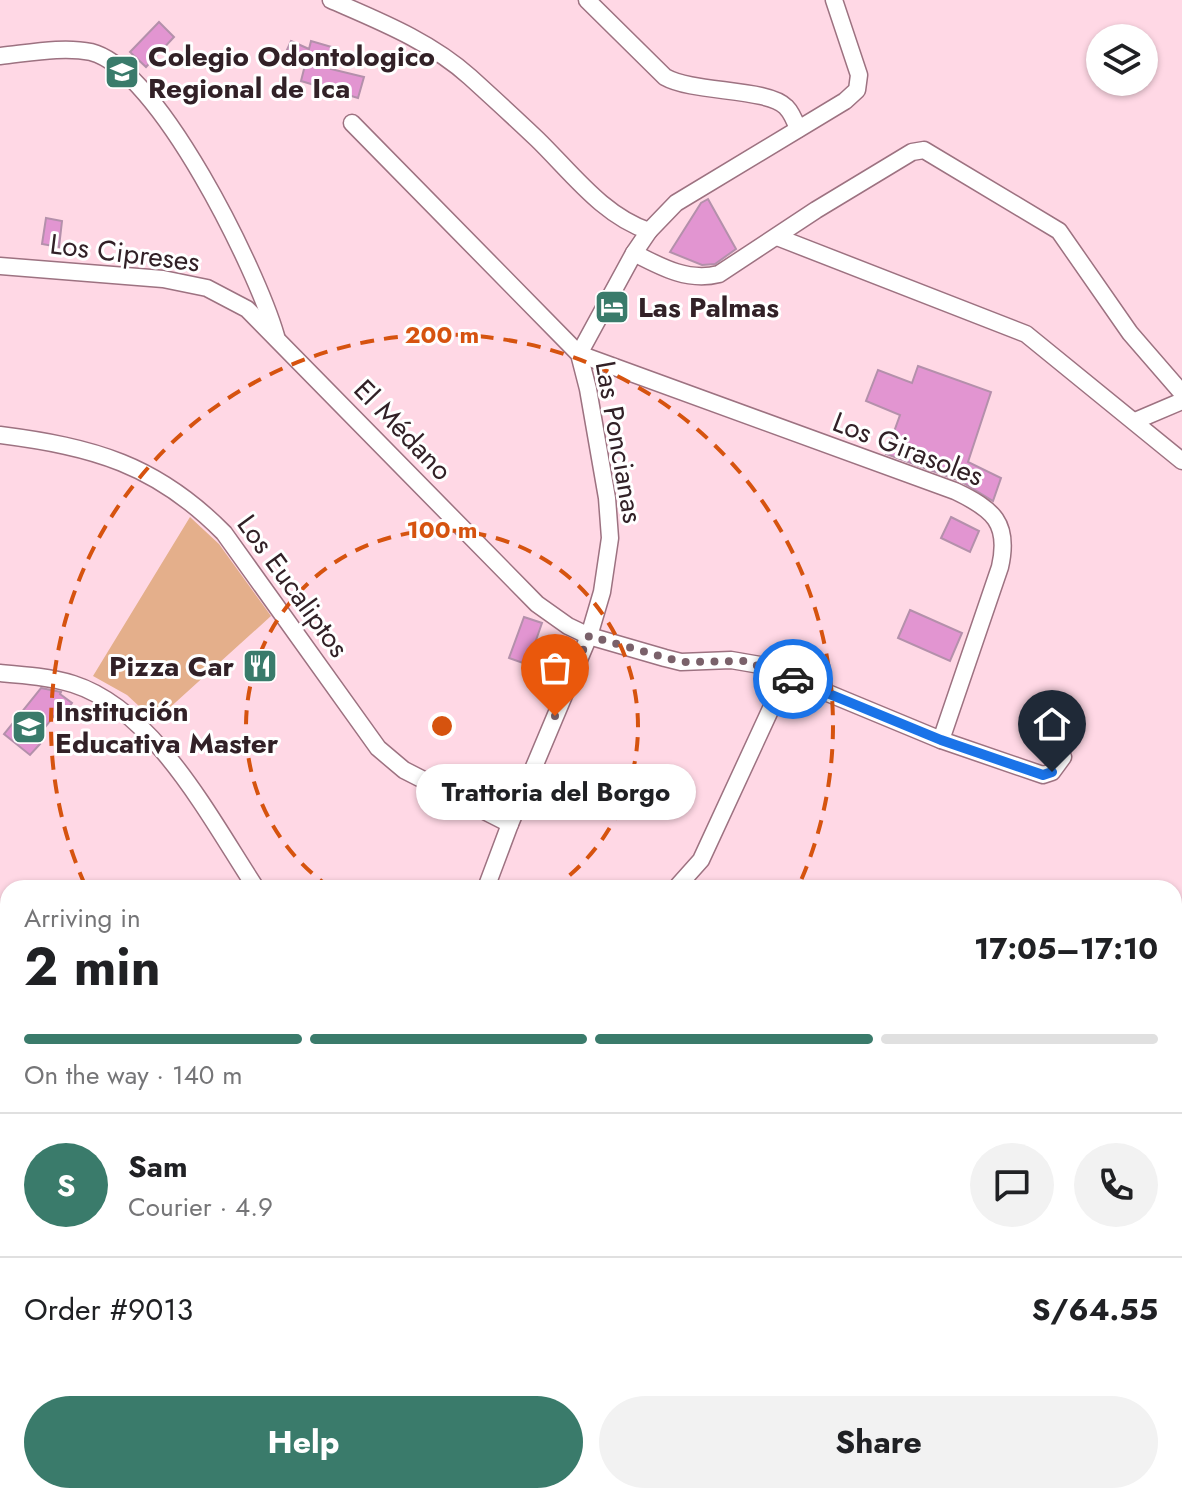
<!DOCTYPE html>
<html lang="en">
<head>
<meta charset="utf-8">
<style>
	:root { --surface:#fff; --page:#f2f2f2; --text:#202124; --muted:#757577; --line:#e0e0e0; --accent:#3a7b6b }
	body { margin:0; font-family:Jost,sans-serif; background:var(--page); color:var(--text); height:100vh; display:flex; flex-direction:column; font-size:30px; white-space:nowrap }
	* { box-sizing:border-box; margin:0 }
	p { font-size:26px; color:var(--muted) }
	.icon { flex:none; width:44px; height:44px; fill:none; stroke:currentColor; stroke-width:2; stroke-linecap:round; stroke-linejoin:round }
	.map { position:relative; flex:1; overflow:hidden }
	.side { position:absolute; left:0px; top:880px; width:1182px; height:624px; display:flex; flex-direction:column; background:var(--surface); border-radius:24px 24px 0 0; box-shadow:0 2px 6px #0004 }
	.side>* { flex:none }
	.buttons { position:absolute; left:1086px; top:24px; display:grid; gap:16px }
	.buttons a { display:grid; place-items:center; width:72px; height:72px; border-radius:50%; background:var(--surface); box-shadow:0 2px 6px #0004; font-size:40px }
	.pin { position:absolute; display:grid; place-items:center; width:68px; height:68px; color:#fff; margin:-82px -34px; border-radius:50% 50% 50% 0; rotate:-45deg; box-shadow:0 0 8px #0007 }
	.pin .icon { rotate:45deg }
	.courier { position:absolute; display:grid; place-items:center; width:80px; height:80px; margin:-40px; border:6px solid #1a73e8; border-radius:50%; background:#fff; color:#222; box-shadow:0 2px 10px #0007 }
	.bubble { position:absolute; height:56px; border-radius:28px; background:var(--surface); box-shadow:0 2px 6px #0004; font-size:26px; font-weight:700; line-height:56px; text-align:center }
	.headline em { font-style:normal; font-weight:700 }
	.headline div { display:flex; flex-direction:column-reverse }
	.headline { display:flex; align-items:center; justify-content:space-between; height:136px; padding:0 24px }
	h1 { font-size:52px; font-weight:700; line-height:60px }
	.bar { display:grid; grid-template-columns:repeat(4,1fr); gap:12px 8px; align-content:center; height:96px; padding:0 24px }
	.bar i { height:10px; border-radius:6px; background:var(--line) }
	.bar .current { background:var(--accent) }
	.bar p { grid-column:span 4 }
	.line { display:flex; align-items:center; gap:20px; padding:0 24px; border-top:2px solid var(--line) }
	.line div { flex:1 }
	.round { display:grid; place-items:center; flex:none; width:84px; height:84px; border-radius:42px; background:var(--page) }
	.button { display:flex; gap:16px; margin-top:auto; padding:16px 24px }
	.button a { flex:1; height:92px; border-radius:48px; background:var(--accent); color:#fff; font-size:32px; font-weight:700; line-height:92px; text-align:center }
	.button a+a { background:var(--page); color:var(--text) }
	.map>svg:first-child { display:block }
	.green { fill:#e4af8b }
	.building { fill:#e295d1; stroke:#b490ab; stroke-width:2 }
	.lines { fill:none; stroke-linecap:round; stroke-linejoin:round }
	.minor-casing { stroke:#9d7281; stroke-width:19 }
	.minor { stroke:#fff; stroke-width:16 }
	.done { stroke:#7a616a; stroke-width:8; stroke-dasharray:0 14.4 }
	.route { stroke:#1a73e8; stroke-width:10 }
	.ring { fill:none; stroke:#d6530f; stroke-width:4; stroke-dasharray:14 10 }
	.labels { text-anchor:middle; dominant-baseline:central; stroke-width:6; stroke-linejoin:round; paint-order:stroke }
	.poi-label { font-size:28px; font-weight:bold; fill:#322127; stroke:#fff; text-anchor:start }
	.street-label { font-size:28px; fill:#322127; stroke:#fff }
	.centre { fill:#d6530f; stroke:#fff; stroke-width:4 }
	.ring-label { font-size:24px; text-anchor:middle; font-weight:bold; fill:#d6530f; stroke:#fff; stroke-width:6; stroke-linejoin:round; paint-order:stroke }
</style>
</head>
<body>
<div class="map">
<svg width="1182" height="1504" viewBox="0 0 1182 1504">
	<rect width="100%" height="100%" fill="#ffd8e5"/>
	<polygon class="green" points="190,517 219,544 271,616 155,721 127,695 93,676"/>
	<g class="building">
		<polygon points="159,22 174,37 146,67 130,52"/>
		<polygon points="291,41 309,49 311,41 335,48 331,69 364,77 358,98 301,81 306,61 286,52"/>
		<polygon points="708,199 736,249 715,264 702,265 670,252 701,203"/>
		<polygon points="46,218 62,221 59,247 42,244"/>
		<polygon points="918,366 991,392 968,462 1001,478 993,501 960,481 886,454 900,415 866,401 878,370 912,383"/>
		<polygon points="951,517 979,531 970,552 941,538"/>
		<polygon points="910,610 962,633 950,661 898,638"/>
		<polygon points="524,617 542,623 534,646 547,651 540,669 509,658"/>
		<polygon points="41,688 61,692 60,694 72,703 59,720 54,716 35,740 40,744 30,755 4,734"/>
	</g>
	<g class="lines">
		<g class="minor-casing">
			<g id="minor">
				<path d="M 331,0 C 379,21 430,41 470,77 C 492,97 515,118 537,139 C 571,172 603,216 649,231"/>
				<path d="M 587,0 L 665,77 C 693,93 768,88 786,107 C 792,113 795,121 798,129"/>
				<path d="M 834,0 L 859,75 L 857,90 L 845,101 L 676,203 L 649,231 L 634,253 L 579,354 L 955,491 C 993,509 1010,523 1000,567 L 941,740"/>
				<path d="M 0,56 C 29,53 63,46 91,52 C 159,69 257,270 276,336"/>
				<polyline points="352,123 579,354 588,389 607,498 610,538 602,592 589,636 510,824 486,888"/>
				<polyline points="777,237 1026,334 1182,461"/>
				<path d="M 634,253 C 661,267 688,282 719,274 L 816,210 L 912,152 L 924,150 L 1059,231 L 1130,333 L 1182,393"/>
				<polyline points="0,266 163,279 207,288 247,309 537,604 568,626 589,636 665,658 681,662 731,660 760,665 941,740 1043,775 1052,772 1063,757"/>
				<polyline points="1135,421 1182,401"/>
				<path d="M 0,435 C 93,447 156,464 224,533 L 378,748 L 404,770 L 510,824"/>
				<path d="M 0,673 C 24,675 50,677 73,684 C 155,710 211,820 256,888"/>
				<polyline points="676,888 701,860 786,676"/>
				<polyline points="0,947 8,955"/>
				<polyline points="1174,990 1182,992"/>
				<polyline points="1174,1091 1182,1092"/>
				<polyline points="1174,1193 1182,1194"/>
				<polyline points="710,1496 713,1504"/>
			</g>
		</g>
		<use href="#minor" class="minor"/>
	</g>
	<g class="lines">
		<polyline class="done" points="555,716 589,636 681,662 745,661 793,679"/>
		<polyline class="route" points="793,679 941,740 1043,775 1052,772"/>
	</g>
	<g class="ring">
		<path d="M331 888A196 196 0 1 1 553 888"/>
		<path d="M85 885A391 391 0 1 1 799 885"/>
	</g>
	<defs>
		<g id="university-square" transform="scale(1.8)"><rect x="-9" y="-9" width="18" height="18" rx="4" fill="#3a7b6b" stroke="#fff"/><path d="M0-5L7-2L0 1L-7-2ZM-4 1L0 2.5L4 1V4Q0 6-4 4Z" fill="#fff"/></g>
		<g id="hotel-square" transform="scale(1.8)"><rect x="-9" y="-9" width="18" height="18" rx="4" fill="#3a7b6b" stroke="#fff"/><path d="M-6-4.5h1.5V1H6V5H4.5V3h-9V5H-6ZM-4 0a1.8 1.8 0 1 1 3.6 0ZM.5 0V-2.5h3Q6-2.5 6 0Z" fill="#fff"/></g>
		<g id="restaurant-square" transform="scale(1.8)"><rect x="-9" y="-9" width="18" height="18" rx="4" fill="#3a7b6b" stroke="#fff"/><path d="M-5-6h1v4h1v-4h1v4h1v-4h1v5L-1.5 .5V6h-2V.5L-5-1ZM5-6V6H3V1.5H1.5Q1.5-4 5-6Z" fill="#fff"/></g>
		<g id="school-square" transform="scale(1.8)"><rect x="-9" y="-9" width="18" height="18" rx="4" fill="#3a7b6b" stroke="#fff"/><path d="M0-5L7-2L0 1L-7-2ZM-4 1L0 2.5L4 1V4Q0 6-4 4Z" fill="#fff"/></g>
	</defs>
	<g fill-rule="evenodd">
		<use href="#university-square" x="122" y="72"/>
		<use href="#hotel-square" x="612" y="307"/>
		<use href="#restaurant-square" x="260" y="666"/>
		<use href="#school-square" x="29" y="727"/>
	</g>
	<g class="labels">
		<g class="poi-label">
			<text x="148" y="56">Colegio Odontologico<tspan x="148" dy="32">Regional de Ica</tspan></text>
			<text x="638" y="307">Las Palmas</text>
			<text x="234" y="666" text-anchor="end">Pizza Car</text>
			<text x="55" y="711">Institución<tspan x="55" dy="32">Educativa Master</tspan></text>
		</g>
		<g class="street-label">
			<text transform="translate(125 253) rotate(7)">Los Cipreses</text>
			<text transform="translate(403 430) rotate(46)">El Médano</text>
			<text transform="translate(619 442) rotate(80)">Las Poncianas</text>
			<text transform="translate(908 449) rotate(21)">Los Girasoles</text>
			<text transform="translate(293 586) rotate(54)">Los Eucaliptos</text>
		</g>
	</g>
	<circle cx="442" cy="726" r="12" class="centre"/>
	<g class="ring-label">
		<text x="442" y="343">200 m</text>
		<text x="442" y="538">100 m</text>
	</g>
</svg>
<div class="buttons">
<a><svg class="icon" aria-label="layers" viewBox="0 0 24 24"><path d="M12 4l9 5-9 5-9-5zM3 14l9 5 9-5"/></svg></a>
</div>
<div class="pin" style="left:555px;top:716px;background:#ea580c"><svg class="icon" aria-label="bag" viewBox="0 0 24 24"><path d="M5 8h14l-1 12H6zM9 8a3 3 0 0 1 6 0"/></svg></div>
<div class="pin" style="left:1052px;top:772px;background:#1f2937"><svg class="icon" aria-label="home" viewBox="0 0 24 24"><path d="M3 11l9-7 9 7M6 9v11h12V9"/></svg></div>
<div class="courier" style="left:793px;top:679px"><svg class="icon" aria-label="car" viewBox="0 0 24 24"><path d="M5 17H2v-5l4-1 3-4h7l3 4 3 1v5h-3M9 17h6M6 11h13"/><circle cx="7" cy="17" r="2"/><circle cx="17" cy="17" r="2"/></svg></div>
<div class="bubble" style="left:416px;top:764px;width:280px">Trattoria del Borgo</div>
<section class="side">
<div class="headline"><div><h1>2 min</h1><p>Arriving in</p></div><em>17:05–17:10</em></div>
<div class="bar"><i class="current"></i><i class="current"></i><i class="current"></i><i></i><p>On the way · 140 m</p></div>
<div class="line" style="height:144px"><b class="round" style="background:var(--accent);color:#fff">S</b><div><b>Sam</b><p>Courier · 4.9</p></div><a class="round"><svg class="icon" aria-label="chat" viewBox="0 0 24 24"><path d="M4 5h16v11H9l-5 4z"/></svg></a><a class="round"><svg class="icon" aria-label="phone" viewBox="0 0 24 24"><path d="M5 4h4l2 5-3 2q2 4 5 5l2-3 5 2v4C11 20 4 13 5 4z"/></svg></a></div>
<div class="line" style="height:104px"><div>Order #9013</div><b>S/64.55</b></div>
<div class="button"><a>Help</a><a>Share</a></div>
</section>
</div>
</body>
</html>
